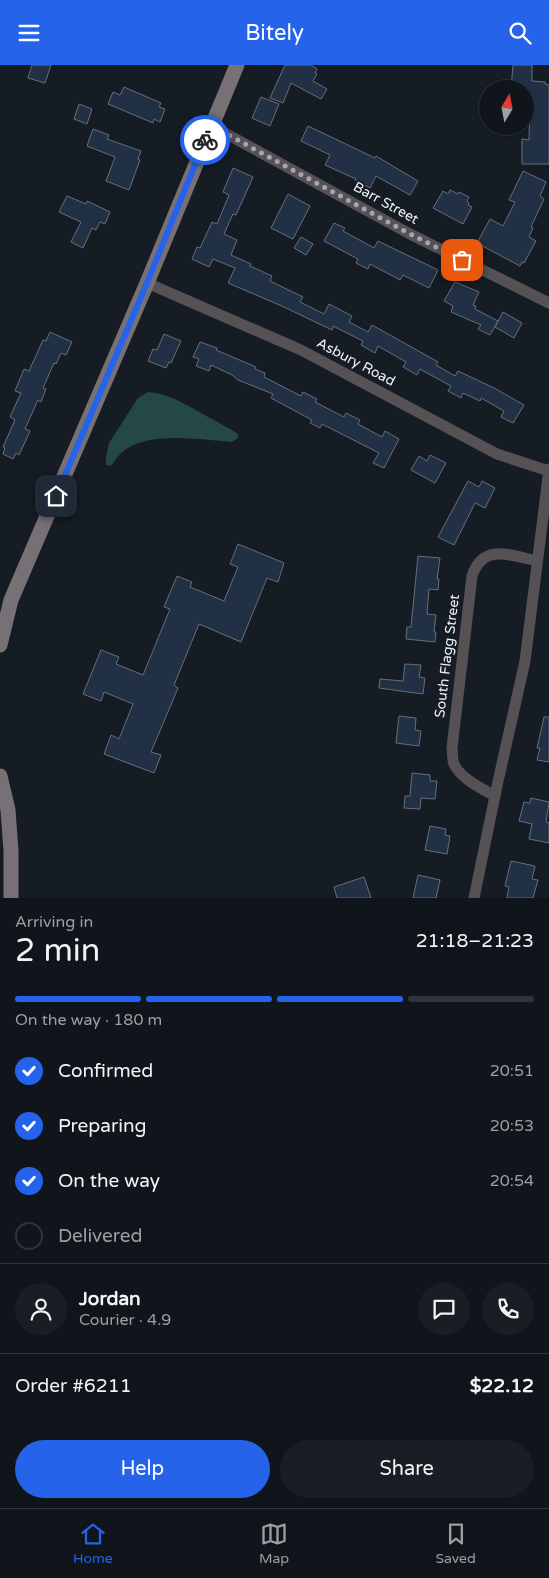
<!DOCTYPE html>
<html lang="en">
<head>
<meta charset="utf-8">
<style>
	:root { --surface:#10151b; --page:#191e24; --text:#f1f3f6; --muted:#9c9fa3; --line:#30343a; --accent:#2563eb }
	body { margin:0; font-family:"Varela Round",sans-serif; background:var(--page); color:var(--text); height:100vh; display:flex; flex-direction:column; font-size:19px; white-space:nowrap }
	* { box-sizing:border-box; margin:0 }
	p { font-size:16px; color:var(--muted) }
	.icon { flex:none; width:28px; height:28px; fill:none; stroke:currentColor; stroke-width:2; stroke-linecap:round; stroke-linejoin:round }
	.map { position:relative; height:833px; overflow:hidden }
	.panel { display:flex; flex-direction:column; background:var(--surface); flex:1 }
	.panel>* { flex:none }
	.needle { width:32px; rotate:10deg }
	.buttons { position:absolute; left:479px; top:15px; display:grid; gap:10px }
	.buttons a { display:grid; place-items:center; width:55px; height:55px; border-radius:50%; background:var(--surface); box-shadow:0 1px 4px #0004,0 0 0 1px var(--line); font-size:25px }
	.pin { position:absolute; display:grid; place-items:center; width:42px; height:42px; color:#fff; margin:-21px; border-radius:10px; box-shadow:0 2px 8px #0006 }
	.courier { position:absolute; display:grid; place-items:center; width:50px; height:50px; margin:-25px; border:4px solid #2563eb; border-radius:50%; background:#fff; color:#222; box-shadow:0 1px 6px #0007 }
	.head em { font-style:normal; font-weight:600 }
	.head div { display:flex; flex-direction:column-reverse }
	.head { display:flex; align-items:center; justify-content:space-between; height:85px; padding:0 15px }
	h1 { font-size:32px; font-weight:600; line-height:38px }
	.bar { display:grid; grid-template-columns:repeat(4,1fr); gap:8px 5px; align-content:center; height:60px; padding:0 15px }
	.bar i { height:6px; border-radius:4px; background:var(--line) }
	.bar .selected { background:var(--accent) }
	.bar p { grid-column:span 4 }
	.line { display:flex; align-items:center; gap:12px; padding:0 15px; border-top:1px solid var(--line) }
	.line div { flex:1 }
	.round { display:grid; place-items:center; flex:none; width:52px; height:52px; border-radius:26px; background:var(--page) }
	ol { padding:0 15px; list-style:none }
	li { display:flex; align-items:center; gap:15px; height:55px }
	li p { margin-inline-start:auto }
	li .icon { padding:5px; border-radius:50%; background:var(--accent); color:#fff; stroke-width:4 }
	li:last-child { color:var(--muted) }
	li i { width:28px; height:28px; border:2px solid var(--line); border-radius:50% }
	.primary-button { display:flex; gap:10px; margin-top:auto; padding:10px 15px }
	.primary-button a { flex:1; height:58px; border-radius:30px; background:var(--accent); color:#fff; font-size:20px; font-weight:600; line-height:58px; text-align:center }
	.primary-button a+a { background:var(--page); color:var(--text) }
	header { display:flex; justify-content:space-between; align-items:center; height:65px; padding:0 15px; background:var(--accent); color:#fff; font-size:22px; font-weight:600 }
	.dock { display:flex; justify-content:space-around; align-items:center; height:70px; border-top:1px solid var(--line); background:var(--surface); font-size:14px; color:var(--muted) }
	.dock a { display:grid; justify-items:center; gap:2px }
	.dock .selected { color:var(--accent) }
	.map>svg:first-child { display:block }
	.water { fill:#244747 }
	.building { fill:#213044; stroke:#676f78 }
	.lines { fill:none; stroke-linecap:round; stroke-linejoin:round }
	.street { stroke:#565155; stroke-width:11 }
	.secondary { stroke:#777075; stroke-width:15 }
	.done { stroke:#a2a6ad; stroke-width:5; stroke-dasharray:0 9 }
	.route { stroke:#2563eb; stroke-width:6 }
	.labels { text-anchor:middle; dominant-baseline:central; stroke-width:4; stroke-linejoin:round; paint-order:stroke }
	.street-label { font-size:14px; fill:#edf1f7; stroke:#161c24 }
</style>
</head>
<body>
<header><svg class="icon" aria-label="menu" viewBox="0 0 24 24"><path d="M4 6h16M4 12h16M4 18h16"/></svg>Bitely<svg class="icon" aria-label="search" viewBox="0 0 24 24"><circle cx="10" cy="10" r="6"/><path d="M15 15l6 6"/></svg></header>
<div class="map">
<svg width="549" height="833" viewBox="0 0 549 833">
	<rect width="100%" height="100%" fill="#161c24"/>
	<path class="water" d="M 148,327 C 173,329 192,344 214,355 C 222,360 230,363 238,369 L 238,373 L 232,377 C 200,375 148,365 121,388 C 117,392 114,397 111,401 L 106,400 L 106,392 L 109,378 L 138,333 Z"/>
	<g class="building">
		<polygon points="32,0 51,0 45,18 28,13"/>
		<polygon points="285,0 311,0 317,4 315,8 317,9 313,16 327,24 321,34 291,18 283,38 270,33"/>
		<polygon points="513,0 532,0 532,16 545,17 545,19 549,20 549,99 522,99 522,74 529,75 530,37 525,37 525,24 511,24"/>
		<polygon points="124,22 161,38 159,42 165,44 160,57 154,54 153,58 108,39 113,27 120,30"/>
		<polygon points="261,32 279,39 270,61 252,53"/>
		<polygon points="79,39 92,44 87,59 74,54"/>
		<polygon points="308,61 375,93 376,91 418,116 410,130 376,111 370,123 355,115 356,114 325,100 330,90 301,76"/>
		<polygon points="93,64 109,70 107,74 141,86 138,94 140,95 129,125 106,116 115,92 87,81"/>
		<polygon points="233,103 253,112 236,150 233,149 224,169 237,175 231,190 251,199 250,201 272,211 270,216 303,232 300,237 324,249 329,239 352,251 349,257 368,267 372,260 438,297 436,300 455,311 458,306 494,323 524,340 513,358 501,352 504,346 481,333 480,336 463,328 461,333 448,326 451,321 420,304 417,310 403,302 406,297 378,281 375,288 361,280 363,276 333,261 332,265 284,242 228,218 235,203 213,194 209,202 192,194 197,182 200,183 212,157 217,159 229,130 223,127"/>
		<polygon points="523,106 546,117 540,131 544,134 531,162 533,163 529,172 536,176 524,198 522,197 520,201 477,178 490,154 503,161 515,137 509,135"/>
		<polygon points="450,125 458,129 459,127 469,132 467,136 469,138 468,140 472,142 463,159 433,143 443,126 448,129"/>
		<polygon points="288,129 310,141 293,174 271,163"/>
		<polygon points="67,131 86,139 87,136 110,147 105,159 100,157 96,165 92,163 83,183 71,177 81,157 59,147"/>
		<polygon points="334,158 345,163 343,166 374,183 378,176 438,205 429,223 403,210 400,215 370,199 368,204 356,198 358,194 324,176"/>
		<polygon points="301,172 313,179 306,190 294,183"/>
		<polygon points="455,217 479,227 473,240 476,241 475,244 498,256 490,270 478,264 481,260 451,247 453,241 444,236"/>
		<polygon points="503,247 522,258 514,273 495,262"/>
		<polygon points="50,267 72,277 66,290 61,288 56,299 54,298 43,323 46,324 41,337 38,335 25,364 30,366 19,390 16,388 13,394 3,389 5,383 3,382 15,355 10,352 21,328 15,326 24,304 29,306 43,275 46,276"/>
		<polygon points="164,269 181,276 171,298 169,297 166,303 148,296 153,284 157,285"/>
		<polygon points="200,277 217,283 216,285 256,302 255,304 265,308 264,312 301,331 303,327 317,334 315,337 344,352 346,348 360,355 358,359 382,372 385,366 399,374 384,403 373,398 379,388 322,359 320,363 310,358 312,355 271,333 273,329 238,315 232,310 211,300 209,306 196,301 199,294 193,292"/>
		<polygon points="430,390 446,398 435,418 411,405 419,391 427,396"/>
		<polygon points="468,416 479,422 482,416 495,423 485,443 475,438 454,480 438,472"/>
		<polygon points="238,479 284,498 278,517 267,513 241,577 199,559 174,620 178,623 151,687 161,690 154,708 104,689 111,670 119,674 133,639 104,627 101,636 83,629 101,585 119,592 116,599 143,610 170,544 164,542 177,511 192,517 190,522 224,536 238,502 230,499"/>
		<polygon points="418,491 440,493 437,514 439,514 438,525 429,524 427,549 436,550 434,567 436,567 435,577 406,574 407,562 411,562"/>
		<polygon points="405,599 421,600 419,612 425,613 423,629 379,623 380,614 403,616"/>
		<polygon points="399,651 416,653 415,665 421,666 419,681 396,678"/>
		<polygon points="544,652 549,652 549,697 537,695 540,683 537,683"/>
		<polygon points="412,708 430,710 430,716 437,716 435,734 421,733 420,744 404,743 405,731 410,731"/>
		<polygon points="531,733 549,737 546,757 549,758 549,778 529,774 532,759 519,756 524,737 530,738"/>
		<polygon points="430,761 446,764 445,770 450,771 447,789 425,785"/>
		<polygon points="511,796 535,801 532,814 538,815 533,833 507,833 509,822 505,821"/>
		<polygon points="418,810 440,815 436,833 413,833"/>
		<polygon points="364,812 371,833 337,833 334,822"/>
	</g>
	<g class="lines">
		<g class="street">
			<polyline points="212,61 410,169 549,238"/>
			<polyline points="147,218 301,285 497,389 549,406"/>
			<path d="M 495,731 C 481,723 461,714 454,699 C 452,695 453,688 452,683 L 472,511 C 483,478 510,490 537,496"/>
			<polyline points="474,833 497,721 525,596 549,404"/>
		</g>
		<g class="secondary">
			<polyline points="0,580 11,535 147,218 237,0"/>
			<polyline points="0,711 8,745 11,786 11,833"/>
		</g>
	</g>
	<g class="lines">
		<polyline class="done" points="205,75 212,61 410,169 462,195"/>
		<polyline class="route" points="56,431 147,218 205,75"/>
	</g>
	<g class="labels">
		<g class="street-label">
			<text transform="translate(386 138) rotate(29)">Barr Street</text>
			<text transform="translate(356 297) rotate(28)">Asbury Road</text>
			<text transform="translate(447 591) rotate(-83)">South Flagg Street</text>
		</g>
	</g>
</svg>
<div class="buttons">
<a><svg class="needle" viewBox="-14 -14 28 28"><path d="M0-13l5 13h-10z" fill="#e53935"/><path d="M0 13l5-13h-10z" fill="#9c9fa3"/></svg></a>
</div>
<div class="pin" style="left:462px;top:195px;background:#ea580c"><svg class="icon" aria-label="bag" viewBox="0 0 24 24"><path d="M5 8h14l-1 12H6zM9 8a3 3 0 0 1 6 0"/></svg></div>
<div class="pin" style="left:56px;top:431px;background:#1f2937"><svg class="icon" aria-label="home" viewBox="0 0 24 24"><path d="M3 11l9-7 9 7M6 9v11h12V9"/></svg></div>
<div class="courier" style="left:205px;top:75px"><svg class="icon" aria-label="bike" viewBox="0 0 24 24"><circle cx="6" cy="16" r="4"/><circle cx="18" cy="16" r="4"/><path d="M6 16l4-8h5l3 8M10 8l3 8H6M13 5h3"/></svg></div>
</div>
<section class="panel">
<div class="head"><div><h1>2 min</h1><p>Arriving in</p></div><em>21:18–21:23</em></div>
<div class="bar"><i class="selected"></i><i class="selected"></i><i class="selected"></i><i></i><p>On the way · 180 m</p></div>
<ol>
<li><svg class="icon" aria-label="check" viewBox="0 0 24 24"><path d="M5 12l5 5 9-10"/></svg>Confirmed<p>20:51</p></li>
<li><svg class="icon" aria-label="check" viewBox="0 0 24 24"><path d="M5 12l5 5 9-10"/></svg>Preparing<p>20:53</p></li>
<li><svg class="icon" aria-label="check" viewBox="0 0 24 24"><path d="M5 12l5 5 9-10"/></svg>On the way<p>20:54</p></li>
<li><i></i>Delivered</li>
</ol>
<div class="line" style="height:90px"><a class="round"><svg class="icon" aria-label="person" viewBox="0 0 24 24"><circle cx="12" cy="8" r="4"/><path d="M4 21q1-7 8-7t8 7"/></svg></a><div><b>Jordan</b><p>Courier · 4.9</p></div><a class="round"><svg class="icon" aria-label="chat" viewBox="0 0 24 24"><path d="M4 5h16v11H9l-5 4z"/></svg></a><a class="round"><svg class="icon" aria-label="phone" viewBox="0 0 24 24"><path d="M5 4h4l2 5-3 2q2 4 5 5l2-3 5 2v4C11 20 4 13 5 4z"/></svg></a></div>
<div class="line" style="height:65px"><div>Order #6211</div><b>$22.12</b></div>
<div class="primary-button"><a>Help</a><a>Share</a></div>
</section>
<nav class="dock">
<a class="selected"><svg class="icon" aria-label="home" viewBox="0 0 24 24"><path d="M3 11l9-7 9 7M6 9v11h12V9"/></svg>Home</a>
<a><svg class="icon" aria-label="map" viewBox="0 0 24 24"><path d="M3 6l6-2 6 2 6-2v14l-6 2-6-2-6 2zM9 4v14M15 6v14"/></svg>Map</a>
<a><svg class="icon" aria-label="saved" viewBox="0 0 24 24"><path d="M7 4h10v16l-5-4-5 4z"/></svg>Saved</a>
</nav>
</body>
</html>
